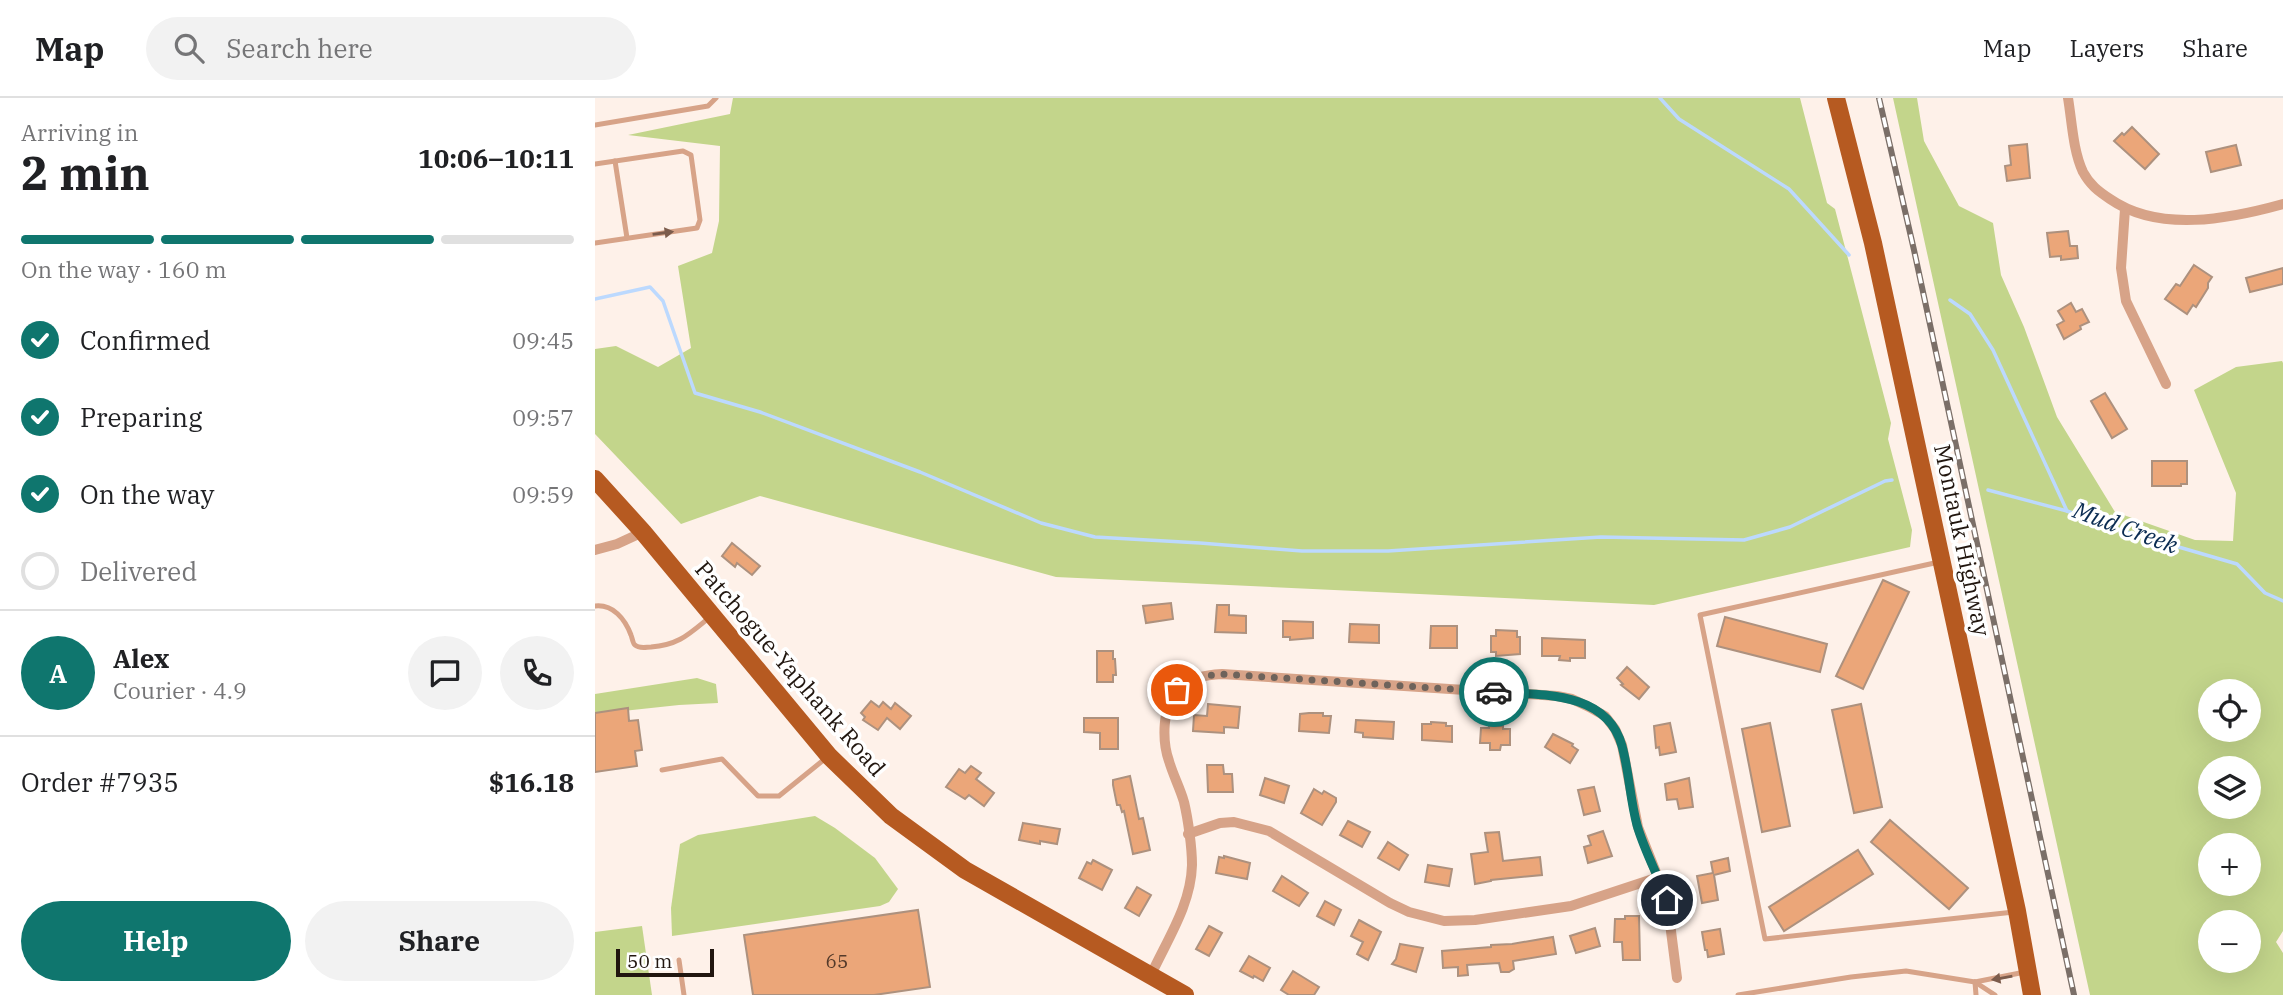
<!DOCTYPE html>
<html lang="en">
<head>
<meta charset="utf-8">
<style>
	:root { --surface:#fff; --page:#f2f2f2; --text:#202124; --muted:#757577; --line:#e0e0e0; --accent:#0f766e }
	body { margin:0; font-family:"IBM Plex Serif",serif; background:var(--page); color:var(--text); height:100vh; display:flex; flex-direction:column; font-size:26px; white-space:nowrap }
	* { box-sizing:border-box; margin:0 }
	p { font-size:23px; color:var(--muted) }
	.icon { flex:none; width:38px; height:38px; fill:none; stroke:currentColor; stroke-width:2; stroke-linecap:round; stroke-linejoin:round }
	.map { position:relative; flex:1; overflow:hidden }
	.drawer { display:flex; flex-direction:column; background:var(--surface); width:595px }
	.drawer>* { flex:none }
	.tools { position:absolute; left:1603px; top:581px; display:grid; gap:14px }
	.tools a { display:grid; place-items:center; width:63px; height:63px; border-radius:50%; background:var(--surface); box-shadow:0 7px 28px #0002; font-size:35px }
	.scale { position:absolute; left:21px; bottom:18px; width:98px; box-sizing:border-box; padding-left:7px; border:4px solid #21160f; border-top:0; font-size:19px; line-height:24px; white-space:nowrap; color:#21160f; -webkit-text-stroke:5px #fff; paint-order:stroke }
	.pin { position:absolute; display:grid; place-items:center; width:60px; height:60px; color:#fff; margin:-30px; border:4px solid #fff; border-radius:50%; box-shadow:0 2px 7px #0007 }
	.courier { position:absolute; display:grid; place-items:center; width:70px; height:70px; margin:-35px; border:5px solid #0f766e; border-radius:50%; background:#fff; color:#222; box-shadow:0 2px 9px #0007 }
	.head em { font-style:normal; font-weight:800 }
	.head div { display:flex; flex-direction:column-reverse }
	.head { display:flex; align-items:center; justify-content:space-between; height:119px; padding:0 21px }
	h1 { font-size:46px; font-weight:800; line-height:52px }
	.bar { display:grid; grid-template-columns:repeat(4,1fr); gap:10px 7px; align-content:center; height:84px; padding:0 21px }
	.bar i { height:9px; border-radius:5px; background:var(--line) }
	.bar .active { background:var(--accent) }
	.bar p { grid-column:span 4 }
	.line { display:flex; align-items:center; gap:18px; padding:0 21px; border-top:2px solid var(--line) }
	.line div { flex:1 }
	.round { display:grid; place-items:center; flex:none; width:74px; height:74px; border-radius:37px; background:var(--page) }
	ol { padding:0 21px; list-style:none }
	li { display:flex; align-items:center; gap:21px; height:77px }
	li p { margin-inline-start:auto }
	li .icon { padding:7px; border-radius:50%; background:var(--accent); color:#fff; stroke-width:4 }
	li:last-child { color:var(--muted) }
	li i { width:38px; height:38px; border:4px solid var(--line); border-radius:50% }
	.cta { display:flex; gap:14px; margin-top:auto; padding:14px 21px }
	.cta a { flex:1; height:80px; border-radius:42px; background:var(--accent); color:#fff; font-size:28px; font-weight:800; line-height:80px; text-align:center }
	.cta a+a { background:var(--page); color:var(--text) }
	header { display:flex; align-items:center; gap:42px; box-sizing:border-box; height:98px; padding:0 35px; background:var(--surface); border-bottom:2px solid var(--line) }
	header strong { font-size:33px }
	nav { display:flex; gap:38px; margin-inline-start:auto; font-size:24px }
	.search { width:490px; height:63px; background:var(--page); display:flex; align-items:center; gap:18px; box-sizing:border-box; padding:0 24px; border-radius:38px; color:var(--muted); font-size:26px }
	main { display:flex; flex:1; min-height:0 }
	.map>svg:first-child { display:block }
	.green { fill:#c3d58b; fill-rule:evenodd }
	.lines { fill:none; stroke-linecap:round; stroke-linejoin:round }
	.stream { stroke:#bcd9fe; stroke-width:3.5 }
	.building { fill:#eba679; stroke:#ad917e; stroke-width:2 }
	.lane { stroke:#d7a388; stroke-width:5 }
	.street { stroke:#d7a388; stroke-width:10 }
	.primary { stroke:#b65a21; stroke-width:18 }
	.rail-casing { stroke:#7b6f68; stroke-width:6 }
	.rail { stroke:#fff; stroke-width:3.5; stroke-dasharray:10; stroke-linecap:butt }
	.oneway { fill:#7c5c4c }
	.done { stroke:#6e635b; stroke-width:7; stroke-dasharray:0 12.6 }
	.route { stroke:#0f766e; stroke-width:9 }
	.labels { text-anchor:middle; dominant-baseline:central; stroke-width:7; stroke-linejoin:round; paint-order:stroke }
	.number-label { font-size:19px; fill:#543a2a }
	.street-label { font-size:23px; fill:#21160f; stroke:#fff }
	.water-label { font-size:24px; font-style:italic; fill:#0b2c52; stroke:#fff }
</style>
</head>
<body>
<header>
<strong>Map</strong>
<div class="search"><svg class="icon" aria-label="search" viewBox="0 0 24 24"><circle cx="10" cy="10" r="6"/><path d="M15 15l6 6"/></svg>Search here</div>
<nav><a>Map</a><a>Layers</a><a>Share</a></nav>
</header>
<main>
<section class="drawer">
<div class="head"><div><h1>2 min</h1><p>Arriving in</p></div><em>10:06–10:11</em></div>
<div class="bar"><i class="active"></i><i class="active"></i><i class="active"></i><i></i><p>On the way · 160 m</p></div>
<ol>
<li><svg class="icon" aria-label="check" viewBox="0 0 24 24"><path d="M5 12l5 5 9-10"/></svg>Confirmed<p>09:45</p></li>
<li><svg class="icon" aria-label="check" viewBox="0 0 24 24"><path d="M5 12l5 5 9-10"/></svg>Preparing<p>09:57</p></li>
<li><svg class="icon" aria-label="check" viewBox="0 0 24 24"><path d="M5 12l5 5 9-10"/></svg>On the way<p>09:59</p></li>
<li><i></i>Delivered</li>
</ol>
<div class="line" style="height:126px"><b class="round" style="background:var(--accent);color:#fff">A</b><div><b>Alex</b><p>Courier · 4.9</p></div><a class="round"><svg class="icon" aria-label="chat" viewBox="0 0 24 24"><path d="M4 5h16v11H9l-5 4z"/></svg></a><a class="round"><svg class="icon" aria-label="phone" viewBox="0 0 24 24"><path d="M5 4h4l2 5-3 2q2 4 5 5l2-3 5 2v4C11 20 4 13 5 4z"/></svg></a></div>
<div class="line" style="height:91px"><div>Order #7935</div><b>$16.18</b></div>
<div class="cta"><a>Help</a><a>Share</a></div>
</section>
<div class="map">
<svg width="1688" height="897" viewBox="0 0 1688 897">
	<rect width="100%" height="100%" fill="#fef1e9"/>
	<g class="green">
		<polygon points="138,0 1205,0 1232,105 1240,111 1296,325 1293,341 1317,432 1315,449 1059,507 461,479 165,398 86,426 0,336 0,251 21,248 63,269 96,250 83,168 117,155 124,123 125,48 33,37 135,16"/>
		<path d="M 1298,0 L 1322,0 L 1329,43 L 1364,108 L 1398,125 L 1406,177 L 1429,229 L 1462,319 L 1520,414 L 1600,442 L 1638,443 L 1641,395 L 1599,292 L 1641,269 L 1687,263 L 1688,265 L 1688,833 L 1681,844 L 1688,855 L 1688,897 L 1495,897 ZM 1615,593 L 1654,593 L 1654,632 L 1615,632 ZM 1615,670 L 1654,670 L 1654,709 L 1615,709 ZM 1654,747 L 1654,786 L 1615,786 L 1615,747 ZM 1654,824 L 1654,863 L 1615,863 L 1615,824 Z"/>
		<polygon points="102,580 121,586 123,605 84,607 0,616 0,596"/>
		<polygon points="220,718 240,730 280,760 303,791 294,804 285,808 77,838 76,810 85,746 103,737"/>
		<polygon points="47,828 57,897 0,897 0,834"/>
	</g>
	<g class="lines">
		<g class="stream">
			<polyline points="1065,0 1084,21 1194,91 1254,157"/>
			<polyline points="0,201 55,189 68,203 100,295 165,314 325,374 446,425 500,439 605,445 707,453 793,453 1006,439 1149,442 1195,429 1290,383 1297,382"/>
			<polyline points="1355,202 1375,216 1398,252 1472,413 1515,429 1642,466 1670,495 1688,503"/>
			<polyline points="1393,392 1472,413"/>
		</g>
	</g>
	<g class="building">
		<polygon points="1537,29 1564,56 1550,71 1519,43 1527,35 1529,37"/>
		<polygon points="1432,46 1435,80 1412,83 1410,68 1416,67 1414,48"/>
		<polygon points="1641,47 1646,67 1616,74 1611,54"/>
		<polygon points="1473,133 1475,148 1482,148 1483,160 1466,162 1466,158 1455,159 1452,135"/>
		<polygon points="1599,167 1617,179 1613,185 1613,190 1601,209 1598,207 1592,216 1570,201 1581,186 1585,188"/>
		<polygon points="1688,170 1688,186 1655,194 1651,180"/>
		<polygon points="1476,205 1481,214 1487,211 1494,224 1485,228 1486,231 1469,241 1462,227 1469,223 1463,213"/>
		<polygon points="1510,295 1532,331 1517,340 1496,303"/>
		<polygon points="1557,363 1592,363 1592,386 1586,386 1586,388 1557,388"/>
		<polygon points="137,445 165,468 157,477 142,465 140,469 127,458"/>
		<polygon points="1288,482 1314,494 1268,591 1241,578"/>
		<polygon points="576,505 578,521 551,525 548,508"/>
		<polygon points="622,507 634,507 634,517 651,518 651,535 620,534"/>
		<polygon points="1130,519 1232,546 1225,574 1122,548"/>
		<polygon points="688,523 718,524 718,540 695,542 695,539 688,539"/>
		<polygon points="755,526 784,527 784,545 754,544"/>
		<polygon points="836,528 862,528 862,550 835,550"/>
		<polygon points="901,532 922,533 922,539 925,539 925,556 901,558 901,554 896,554 896,538 901,538"/>
		<polygon points="947,540 990,542 990,560 975,560 975,563 964,562 965,558 947,558"/>
		<polygon points="502,553 518,553 518,561 520,561 521,577 518,577 518,584 502,584"/>
		<polygon points="1032,569 1054,589 1044,601 1026,587 1028,586 1022,580"/>
		<polygon points="276,603 284,609 288,604 296,611 300,605 316,618 305,631 292,620 283,632 268,622 270,619 266,615"/>
		<polygon points="613,606 645,609 643,630 629,629 629,635 598,633 599,617 612,618"/>
		<polygon points="1266,606 1287,709 1259,715 1237,612"/>
		<polygon points="33,610 34,623 43,622 47,652 40,653 42,668 0,674 0,615"/>
		<polygon points="714,615 728,615 728,618 736,618 734,635 704,633 705,616"/>
		<polygon points="489,620 523,620 523,651 505,651 505,635 489,634"/>
		<polygon points="761,622 799,624 798,641 768,639 768,635 760,634"/>
		<polygon points="836,624 851,625 851,628 857,628 857,644 827,642 827,626 836,626"/>
		<polygon points="1075,625 1081,654 1065,657 1064,649 1061,650 1059,628"/>
		<polygon points="1175,625 1195,728 1167,734 1147,631"/>
		<polygon points="894,628 908,628 908,631 915,631 915,647 906,647 905,652 895,652 895,645 885,645 886,630 894,630"/>
		<polygon points="958,636 978,646 977,648 983,652 975,665 950,649"/>
		<polygon points="612,667 628,667 629,676 637,676 638,694 613,694"/>
		<polygon points="376,668 386,675 381,681 399,695 389,708 374,697 370,701 351,689 364,671 370,675"/>
		<polygon points="535,678 544,721 548,720 555,752 538,756 529,713 527,714 525,707 522,707 518,687 518,682"/>
		<polygon points="670,680 694,688 689,705 665,697"/>
		<polygon points="1094,680 1098,709 1084,711 1082,701 1072,702 1070,686"/>
		<polygon points="999,689 1005,713 989,717 983,692"/>
		<polygon points="719,691 727,696 729,693 741,700 741,704 727,727 706,715"/>
		<polygon points="1295,722 1373,790 1354,811 1276,744"/>
		<polygon points="753,723 775,734 767,749 745,737"/>
		<polygon points="428,725 465,731 462,746 445,743 445,746 424,742"/>
		<polygon points="1008,733 1017,758 993,765 989,749 996,747 993,738"/>
		<polygon points="904,734 908,763 945,759 947,777 896,782 896,783 880,786 876,756 893,754 890,735"/>
		<polygon points="793,744 813,757 804,772 783,760"/>
		<polygon points="1263,752 1278,776 1189,833 1174,809"/>
		<polygon points="629,758 655,765 652,781 621,775 624,759 629,760"/>
		<polygon points="1133,760 1135,773 1119,777 1123,802 1107,805 1102,778 1118,775 1116,764"/>
		<polygon points="498,762 517,772 507,792 484,780 492,764 496,766"/>
		<polygon points="833,767 857,771 854,788 830,784"/>
		<polygon points="687,778 713,795 704,808 678,793"/>
		<polygon points="542,789 556,797 544,818 530,810"/>
		<polygon points="730,803 746,812 739,827 722,818"/>
		<polygon points="323,812 335,889 279,897 158,897 149,837"/>
		<polygon points="1030,818 1044,818 1045,862 1028,862 1027,844 1019,844 1020,821 1030,821"/>
		<polygon points="764,822 786,834 773,862 762,856 768,844 756,838"/>
		<polygon points="614,828 627,835 614,858 601,851"/>
		<polygon points="1000,830 1005,848 981,855 975,838"/>
		<polygon points="1125,831 1129,856 1113,859 1112,852 1110,852 1107,834"/>
		<polygon points="958,839 961,856 918,863 919,871 914,874 906,874 904,865 872,867 873,877 863,878 863,869 848,870 847,853 896,849 896,847 917,846"/>
		<polygon points="805,846 828,850 821,874 797,866 801,861"/>
		<polygon points="654,858 675,870 668,883 659,878 658,880 645,873"/>
		<polygon points="698,873 724,889 719,897 694,897 686,892"/>
	</g>
	<g class="lines">
		<g class="lane">
			<polyline points="0,27 113,8 121,0"/>
			<polyline points="20,63 32,140"/>
			<polyline points="0,66 88,53 96,57 105,122 102,130 0,145"/>
			<polyline points="1344,464 1105,517 1170,841 1419,814"/>
			<path d="M 0,508 C 18,506 30,521 36,537 C 37,539 38,546 40,547 C 44,551 51,549 56,549 C 84,547 94,536 115,519"/>
			<polyline points="67,672 127,661 163,698 184,698 231,660"/>
			<polyline points="84,862 89,897"/>
			<polyline points="1380,884 1400,897"/>
			<polyline points="1380,884 1381,897"/>
			<polyline points="1143,897 1256,879 1311,873 1380,884 1430,874"/>
		</g>
		<g class="street">
			<path d="M 1473,0 C 1477,24 1478,53 1488,74 C 1495,87 1503,93 1515,101 C 1564,135 1634,121 1688,106"/>
			<polyline points="1530,111 1526,170 1531,203 1571,286"/>
			<polyline points="0,452 22,446 48,434"/>
			<polyline points="593,736 625,725 639,724 674,733 795,805 814,814 849,823 880,822 976,808 1064,779"/>
			<path d="M 556,877 C 572,842 596,807 597,767 C 597,749 593,721 589,704 C 585,690 578,677 574,663 C 567,643 567,609 582,592 C 594,579 612,577 627,576 L 962,598 L 977,601 L 994,609 L 1010,618 L 1020,631 L 1027,647 L 1043,729 L 1072,802 L 1082,880"/>
		</g>
		<g class="primary">
			<polyline points="1241,0 1278,145 1422,813 1437,897"/>
			<polyline points="0,381 48,434 234,658 296,718 370,772 590,897"/>
		</g>
		<g class="rail-casing">
			<polyline id="rail" points="1284,0 1319,152 1479,897"/>
		</g>
		<use href="#rail" class="rail"/>
	</g>
	<defs><path id="oneway-solid" d="M-6-.8H1V-3.2L6.5 0L1 3.2V.8H-6Z" transform="scale(1.75)"/></defs>
	<g class="oneway">
		<use href="#oneway-solid" transform="translate(68 135) rotate(-8)"/>
		<use href="#oneway-solid" transform="translate(1407 880) rotate(170)"/>
	</g>
	<g class="lines">
		<path class="done" d="M 582,592 C 597,582 609,577 627,576 L 899,594"/>
		<path class="route" d="M 899,594 C 944,597 1012,592 1027,648 C 1034,673 1035,701 1042,727 C 1049,752 1063,777 1072,802"/>
	</g>
	<g class="labels">
		<g class="number-label">
			<text x="242" y="863">65</text>
		</g>
		<g class="street-label">
			<text transform="translate(1368 442) rotate(78)">Montauk Highway</text>
			<text transform="translate(196 570) rotate(49)">Patchogue-Yaphank Road</text>
		</g>
		<g class="water-label">
			<text transform="translate(1531 429) rotate(20)">Mud Creek</text>
		</g>
	</g>
</svg>
<div class="tools">
<a><svg class="icon" aria-label="locate" viewBox="0 0 24 24"><circle cx="12" cy="12" r="6"/><path d="M12 2v4M12 18v4M2 12h4M18 12h4"/></svg></a>
<a><svg class="icon" aria-label="layers" viewBox="0 0 24 24"><path d="M12 4l9 5-9 5-9-5zM3 14l9 5 9-5"/></svg></a>
<a>+</a>
<a>−</a>
</div>
<div class="scale">50 m</div>
<div class="pin" style="left:582px;top:592px;background:#ea580c"><svg class="icon" aria-label="bag" viewBox="0 0 24 24"><path d="M5 8h14l-1 12H6zM9 8a3 3 0 0 1 6 0"/></svg></div>
<div class="pin" style="left:1072px;top:802px;background:#1f2937"><svg class="icon" aria-label="home" viewBox="0 0 24 24"><path d="M3 11l9-7 9 7M6 9v11h12V9"/></svg></div>
<div class="courier" style="left:899px;top:594px"><svg class="icon" aria-label="car" viewBox="0 0 24 24"><path d="M5 17H2v-5l4-1 3-4h7l3 4 3 1v5h-3M9 17h6M6 11h13"/><circle cx="7" cy="17" r="2"/><circle cx="17" cy="17" r="2"/></svg></div>
</div>
</main>
</body>
</html>
